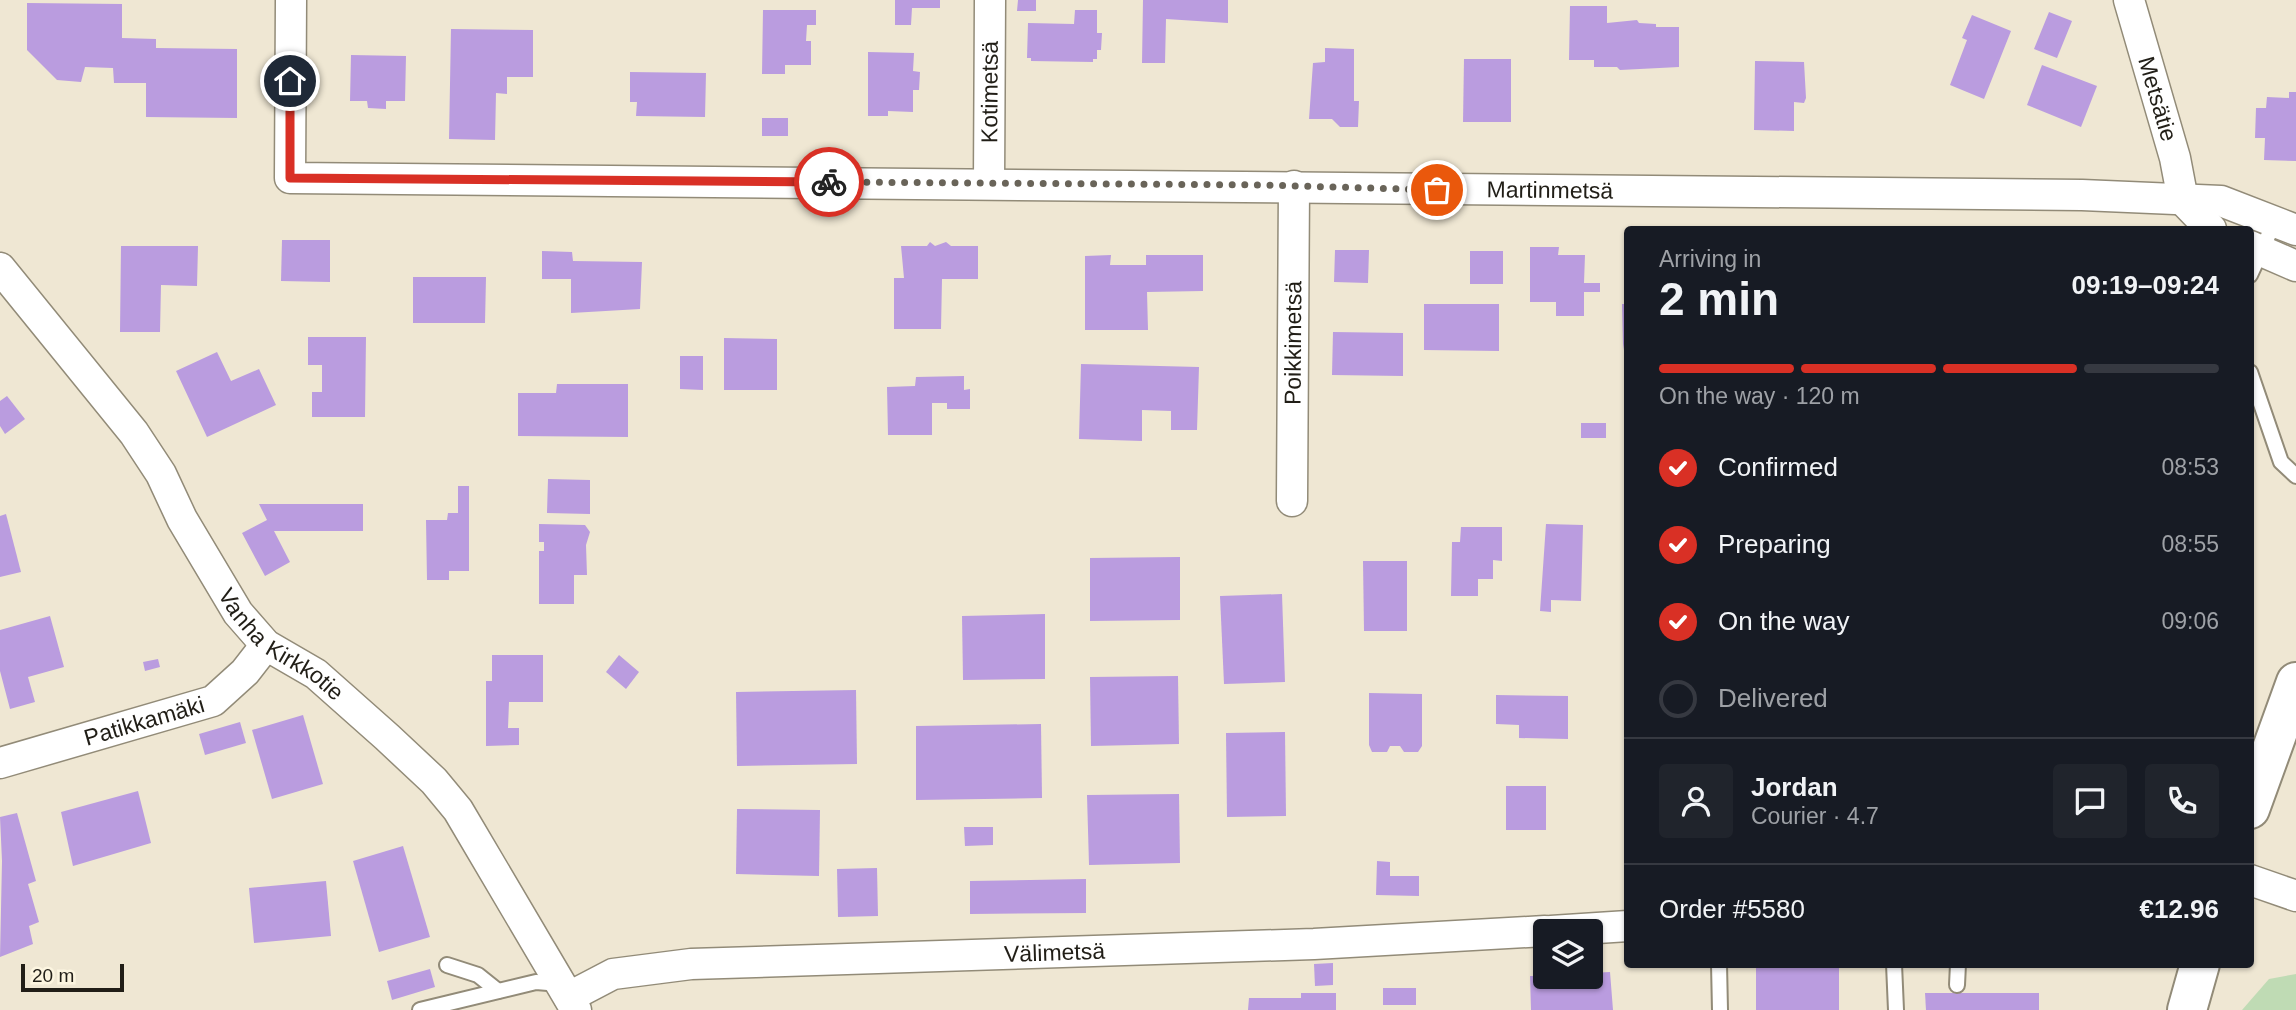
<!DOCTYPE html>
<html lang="en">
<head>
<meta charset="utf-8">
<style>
	:root { --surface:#171b24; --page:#20242c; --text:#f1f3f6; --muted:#9ea1a6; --line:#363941; --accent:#d93025 }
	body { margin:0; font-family:Arial,sans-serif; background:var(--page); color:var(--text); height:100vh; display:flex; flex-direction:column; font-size:26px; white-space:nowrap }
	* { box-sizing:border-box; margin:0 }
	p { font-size:23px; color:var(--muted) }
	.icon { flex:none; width:38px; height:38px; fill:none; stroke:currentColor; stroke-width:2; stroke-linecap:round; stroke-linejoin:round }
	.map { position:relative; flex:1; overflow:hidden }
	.details { position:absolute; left:1624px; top:226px; width:630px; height:742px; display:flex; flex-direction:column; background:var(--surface); border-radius:7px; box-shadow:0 2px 5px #0004 }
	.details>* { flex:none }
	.controls { position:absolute; left:1533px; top:919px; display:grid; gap:14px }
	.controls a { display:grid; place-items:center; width:70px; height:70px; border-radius:7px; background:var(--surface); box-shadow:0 2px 5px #0004; font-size:35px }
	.scale { position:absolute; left:21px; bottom:18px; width:103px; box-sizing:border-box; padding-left:7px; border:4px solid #211e17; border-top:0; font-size:19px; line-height:24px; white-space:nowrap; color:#211e17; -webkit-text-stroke:5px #fcf5e0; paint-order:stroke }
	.pin { position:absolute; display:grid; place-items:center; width:60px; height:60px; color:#fff; margin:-30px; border:4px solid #fff; border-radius:50%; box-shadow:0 2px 7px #0007 }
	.courier { position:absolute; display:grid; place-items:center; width:70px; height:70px; margin:-35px; border:5px solid #d93025; border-radius:50%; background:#fff; color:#222; box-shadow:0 2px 9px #0007 }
	.head em { font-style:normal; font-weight:700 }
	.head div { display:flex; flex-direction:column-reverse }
	.head { display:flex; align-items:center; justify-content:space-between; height:119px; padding:0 35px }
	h1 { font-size:46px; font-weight:700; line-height:52px }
	.bar { display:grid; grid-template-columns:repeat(4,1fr); gap:10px 7px; align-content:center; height:84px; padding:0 35px }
	.bar i { height:9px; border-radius:5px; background:var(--line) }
	.bar .on { background:var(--accent) }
	.bar p { grid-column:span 4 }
	.line { display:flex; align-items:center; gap:18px; padding:0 35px; border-top:2px solid var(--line) }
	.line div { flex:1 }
	.round { display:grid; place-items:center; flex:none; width:74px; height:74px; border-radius:7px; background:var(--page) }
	ol { padding:0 35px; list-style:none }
	li { display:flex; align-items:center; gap:21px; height:77px }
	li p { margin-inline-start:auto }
	li .icon { padding:7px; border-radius:50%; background:var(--accent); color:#fff; stroke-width:4 }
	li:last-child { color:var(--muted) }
	li i { width:38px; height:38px; border:4px solid var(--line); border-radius:50% }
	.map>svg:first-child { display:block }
	.green { fill:#bfdbb4 }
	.building { fill:#ba9cdf }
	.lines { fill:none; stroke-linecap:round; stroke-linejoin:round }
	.service-casing { stroke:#928b78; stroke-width:18 }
	.minor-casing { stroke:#928b78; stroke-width:33 }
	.primary-casing { stroke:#928b78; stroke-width:42 }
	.service { stroke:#fff; stroke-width:14 }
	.minor { stroke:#fff; stroke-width:30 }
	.primary { stroke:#fff; stroke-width:38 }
	.done { stroke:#696459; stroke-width:7; stroke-dasharray:0 12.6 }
	.route { stroke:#d93025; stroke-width:9 }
	.labels { text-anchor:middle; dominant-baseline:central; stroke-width:7; stroke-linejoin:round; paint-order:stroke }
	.street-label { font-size:23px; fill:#211e17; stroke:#fcf5e0 }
</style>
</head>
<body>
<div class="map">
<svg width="2296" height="1010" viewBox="0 0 2296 1010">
	<rect width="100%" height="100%" fill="#efe7d3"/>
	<polygon class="green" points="2296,974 2296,1010 2242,1010 2269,979"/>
	<g class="building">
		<polygon points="895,0 940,0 940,8 912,8 911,25 895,25"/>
		<polygon points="1018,0 1036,0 1036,11 1017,11"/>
		<polygon points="1143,0 1228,0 1228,23 1166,19 1165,63 1142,63"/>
		<polygon points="27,3 122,4 122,38 156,39 156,48 237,49 237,118 146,117 146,83 114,83 113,68 85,67 81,82 57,80 27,50"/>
		<polygon points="1570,6 1607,6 1607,23 1637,20 1639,23 1656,24 1656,27 1679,27 1679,67 1620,70 1617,67 1594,67 1594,60 1569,60"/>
		<polygon points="763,10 816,10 816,25 807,25 806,41 811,41 811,65 785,65 785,74 762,74"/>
		<polygon points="1075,10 1097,10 1097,33 1102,33 1101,50 1097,50 1097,59 1093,59 1093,62 1031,61 1031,58 1027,58 1028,23 1074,24"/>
		<polygon points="2049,12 2072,21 2057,58 2034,49"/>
		<polygon points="1972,15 2011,31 1984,99 1950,85 1967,40 1962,38"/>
		<polygon points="451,29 533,30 533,77 507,77 507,94 496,93 495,140 449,139"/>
		<polygon points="1325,48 1354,49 1354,101 1359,101 1358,127 1340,127 1332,119 1309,119 1313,63 1325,62"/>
		<polygon points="868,52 914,53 913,71 920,72 919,90 913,90 913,112 888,111 888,116 868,116"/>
		<polygon points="351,55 406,56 405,101 386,101 386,109 368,108 367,101 350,101"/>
		<polygon points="1464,59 1511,59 1511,122 1463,122"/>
		<polygon points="1755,61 1804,62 1806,98 1804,103 1794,102 1794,131 1754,130"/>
		<polygon points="2042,65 2097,86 2081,127 2027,105"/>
		<polygon points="630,72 706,73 705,117 636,116 637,102 630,102"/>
		<polygon points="2289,92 2296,92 2296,161 2264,160 2265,138 2255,138 2256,108 2266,108 2267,97 2289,98"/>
		<rect x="762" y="118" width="26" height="18"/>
		<polygon points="282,240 330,240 330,282 281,281"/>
		<polygon points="930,242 935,246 946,242 951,246 978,246 978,279 942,279 941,329 894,329 894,278 904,278 901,246 927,246"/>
		<polygon points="121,246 198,246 197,286 161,285 160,332 120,332"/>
		<polygon points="1530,247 1559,247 1558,255 1585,255 1584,283 1600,283 1600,292 1584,292 1584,316 1556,316 1556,302 1530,302"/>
		<polygon points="1335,250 1369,250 1368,283 1334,282"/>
		<polygon points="542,251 572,252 573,261 642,262 640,309 571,313 571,279 542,279"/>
		<rect x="1470" y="251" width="33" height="33"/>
		<polygon points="1111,255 1110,265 1146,265 1146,255 1203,255 1203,291 1147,292 1148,330 1085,330 1085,256"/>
		<polygon points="413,277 486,277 485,323 413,323"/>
		<polygon points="1424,304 1499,304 1499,351 1424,350"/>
		<polygon points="1622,304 1628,304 1626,363 1623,344"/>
		<polygon points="1333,332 1403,333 1403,376 1332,375"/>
		<polygon points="308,337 366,337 365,417 312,417 312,392 322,392 322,365 308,365"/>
		<polygon points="724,338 777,339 777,390 724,390"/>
		<polygon points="217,352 231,381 259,369 276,405 207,437 176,371"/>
		<polygon points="680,356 703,356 703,390 680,389"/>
		<polygon points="1081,364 1199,367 1197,430 1171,430 1171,411 1142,410 1142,441 1079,439"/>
		<polygon points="964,376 964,390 970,389 970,409 947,409 947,403 932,403 932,435 888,435 887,387 915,386 916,377"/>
		<polygon points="557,384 628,384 628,437 518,436 518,393 556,393"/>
		<polygon points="7,396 25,419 5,434 0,426 0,401"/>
		<rect x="1581" y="423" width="25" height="15"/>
		<polygon points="548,479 590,480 590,514 547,513"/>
		<polygon points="458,486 469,486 469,571 449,571 449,580 427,580 426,520 447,520 448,513 458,513"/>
		<polygon points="259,504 363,504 363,531 274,531 290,562 265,576 242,533 267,520"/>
		<polygon points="6,514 21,572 0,577 0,516"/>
		<polygon points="539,524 585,525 590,532 586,545 587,575 574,575 574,604 539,604 539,551 544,551 544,542 539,542"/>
		<polygon points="1546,524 1583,525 1581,601 1551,600 1551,612 1540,611"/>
		<polygon points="1461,527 1502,527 1502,561 1493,560 1493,579 1478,579 1478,596 1451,596 1452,542 1460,542"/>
		<polygon points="1180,557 1180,620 1090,621 1090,558"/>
		<polygon points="1363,561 1407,561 1407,631 1364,631"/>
		<polygon points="1282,594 1285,682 1224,684 1220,596"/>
		<polygon points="1045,614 1045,679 963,680 962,616"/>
		<polygon points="50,616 64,667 28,677 35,702 10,709 0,671 0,630"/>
		<polygon points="492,655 543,655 543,702 509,702 508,728 519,728 519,745 486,746 486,681 492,681"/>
		<polygon points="619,655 639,672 626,689 606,672"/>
		<polygon points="158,659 160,667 145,671 143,662"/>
		<polygon points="1178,676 1179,744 1091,746 1090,677"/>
		<polygon points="856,690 857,764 737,766 736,692"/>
		<polygon points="1369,693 1422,694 1422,746 1418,752 1404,752 1400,746 1390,746 1387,752 1372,752 1369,745"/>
		<polygon points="1496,695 1568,696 1568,739 1519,738 1519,725 1496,724"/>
		<polygon points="303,715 323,784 272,799 252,730"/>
		<polygon points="240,722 246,743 205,755 199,734"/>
		<polygon points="1041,724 1042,798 916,800 916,726"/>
		<polygon points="1285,732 1286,816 1227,817 1226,733"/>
		<rect x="1506" y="786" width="40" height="44"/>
		<polygon points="138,791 151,843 73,866 61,812"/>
		<polygon points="1179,794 1180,863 1089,865 1087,795"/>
		<polygon points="737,809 820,810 819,876 736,874"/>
		<polygon points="17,813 36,881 28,884 39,922 29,926 33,944 0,957 2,861 0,817"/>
		<polygon points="964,827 993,827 993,845 965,846"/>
		<polygon points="403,846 430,937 379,952 353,861"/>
		<polygon points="1377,861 1390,862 1390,876 1419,876 1419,896 1376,895"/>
		<polygon points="877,868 878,916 838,917 837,869"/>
		<polygon points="1086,879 1086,913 970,914 970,881"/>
		<polygon points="326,881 331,936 254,943 249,888"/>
		<polygon points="1333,963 1333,985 1315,986 1314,964"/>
		<rect x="1756" y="967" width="83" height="43"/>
		<polygon points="430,969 435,987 392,1000 387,981"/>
		<polygon points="1610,972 1613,1010 1531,1010 1530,976 1591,976 1591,973"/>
		<rect x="1383" y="988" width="33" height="17"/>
		<polygon points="1301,993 1336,993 1336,1010 1248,1010 1249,998 1301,998"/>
		<polygon points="1925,993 2039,993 2039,1010 1926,1010"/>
	</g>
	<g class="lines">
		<g class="service-casing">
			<g id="service">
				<polyline points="2250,275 2275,221"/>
				<polyline points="2250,372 2281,462 2296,476"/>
				<polyline points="1719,964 1720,1010"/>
				<polyline points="1894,964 1896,1010"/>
				<polyline points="447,965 478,975 498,991"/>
				<polyline points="1957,985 1958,964"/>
				<polyline points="420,1010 536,982 560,984"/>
			</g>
		</g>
		<g class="minor-casing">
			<g id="minor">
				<path id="s1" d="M 291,0 L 290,178 L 2082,195 L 2221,201 L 2296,230"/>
				<path id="s2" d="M 2129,0 L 2175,158 L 2183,200"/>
				<path id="s3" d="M 989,183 L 990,0"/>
				<polyline points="2183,200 2211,229"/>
				<polyline points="2250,246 2296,266"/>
				<path id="s4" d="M 0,268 L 134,433 L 161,474 L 182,519 L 238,613 L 266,645 L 316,674 L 387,737 L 434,781 L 458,810 L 576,1010"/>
				<path id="s5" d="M 1292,501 L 1294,186"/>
				<path id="s6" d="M 0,763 L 213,701 L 245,672 L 266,645"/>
				<polyline points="2250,880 2296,896"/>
				<polyline points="1551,931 1628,926"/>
				<path id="s7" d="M 569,997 L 613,974 L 691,964 L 1314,944 L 1545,931"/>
			</g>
		</g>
		<g class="primary-casing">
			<g id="primary">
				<polyline points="2250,809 2296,682"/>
				<polyline points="2187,1010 2200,964"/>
			</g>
		</g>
		<use href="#service" class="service"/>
		<use href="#minor" class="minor"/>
		<use href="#primary" class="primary"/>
	</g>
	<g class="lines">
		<polyline class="done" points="829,182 1264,185 1437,190"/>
		<polyline class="route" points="290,81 290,178 829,182"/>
	</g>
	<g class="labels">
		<g class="street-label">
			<text stroke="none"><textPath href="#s3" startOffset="91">Kotimetsä</textPath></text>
			<text stroke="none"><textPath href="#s2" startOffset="103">Metsätie</textPath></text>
			<text stroke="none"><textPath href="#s1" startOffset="1438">Martinmetsä</textPath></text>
			<text stroke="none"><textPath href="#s5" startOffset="158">Poikkimetsä</textPath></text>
			<text stroke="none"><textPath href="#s4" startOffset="474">Vanha Kirkkotie</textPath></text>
			<text stroke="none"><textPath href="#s6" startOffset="150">Patikkamäki</textPath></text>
			<text stroke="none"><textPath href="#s7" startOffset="492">Välimetsä</textPath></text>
		</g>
	</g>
</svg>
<div class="controls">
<a><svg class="icon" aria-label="layers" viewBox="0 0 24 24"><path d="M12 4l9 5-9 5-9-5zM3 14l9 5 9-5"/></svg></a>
</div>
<div class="scale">20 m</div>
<div class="pin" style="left:1437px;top:190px;background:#ea580c"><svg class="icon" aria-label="bag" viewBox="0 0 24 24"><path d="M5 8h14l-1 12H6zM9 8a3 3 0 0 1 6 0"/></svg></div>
<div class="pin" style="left:290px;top:81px;background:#1f2937"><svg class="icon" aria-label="home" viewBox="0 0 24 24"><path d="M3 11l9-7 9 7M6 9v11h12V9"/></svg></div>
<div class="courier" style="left:829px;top:182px"><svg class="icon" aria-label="bike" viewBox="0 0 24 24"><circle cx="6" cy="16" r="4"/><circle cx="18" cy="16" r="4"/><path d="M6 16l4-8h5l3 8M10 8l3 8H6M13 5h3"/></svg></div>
<section class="details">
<div class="head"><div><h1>2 min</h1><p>Arriving in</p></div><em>09:19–09:24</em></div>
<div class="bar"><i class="on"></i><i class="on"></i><i class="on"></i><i></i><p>On the way · 120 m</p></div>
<ol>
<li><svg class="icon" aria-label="check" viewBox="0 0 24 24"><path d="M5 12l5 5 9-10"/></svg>Confirmed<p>08:53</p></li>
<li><svg class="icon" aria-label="check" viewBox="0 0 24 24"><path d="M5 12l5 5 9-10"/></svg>Preparing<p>08:55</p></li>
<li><svg class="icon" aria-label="check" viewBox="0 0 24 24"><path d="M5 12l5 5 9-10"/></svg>On the way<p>09:06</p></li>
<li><i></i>Delivered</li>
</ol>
<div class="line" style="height:126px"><a class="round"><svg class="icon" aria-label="person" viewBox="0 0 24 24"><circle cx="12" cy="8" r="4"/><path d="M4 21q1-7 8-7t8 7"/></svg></a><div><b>Jordan</b><p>Courier · 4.7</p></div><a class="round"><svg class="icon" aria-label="chat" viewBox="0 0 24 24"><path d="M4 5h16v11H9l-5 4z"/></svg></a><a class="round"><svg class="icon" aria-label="phone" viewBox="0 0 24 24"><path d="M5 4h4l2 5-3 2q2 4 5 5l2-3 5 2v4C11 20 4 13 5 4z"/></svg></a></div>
<div class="line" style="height:91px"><div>Order #5580</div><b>€12.96</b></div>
</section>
</div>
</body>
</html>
